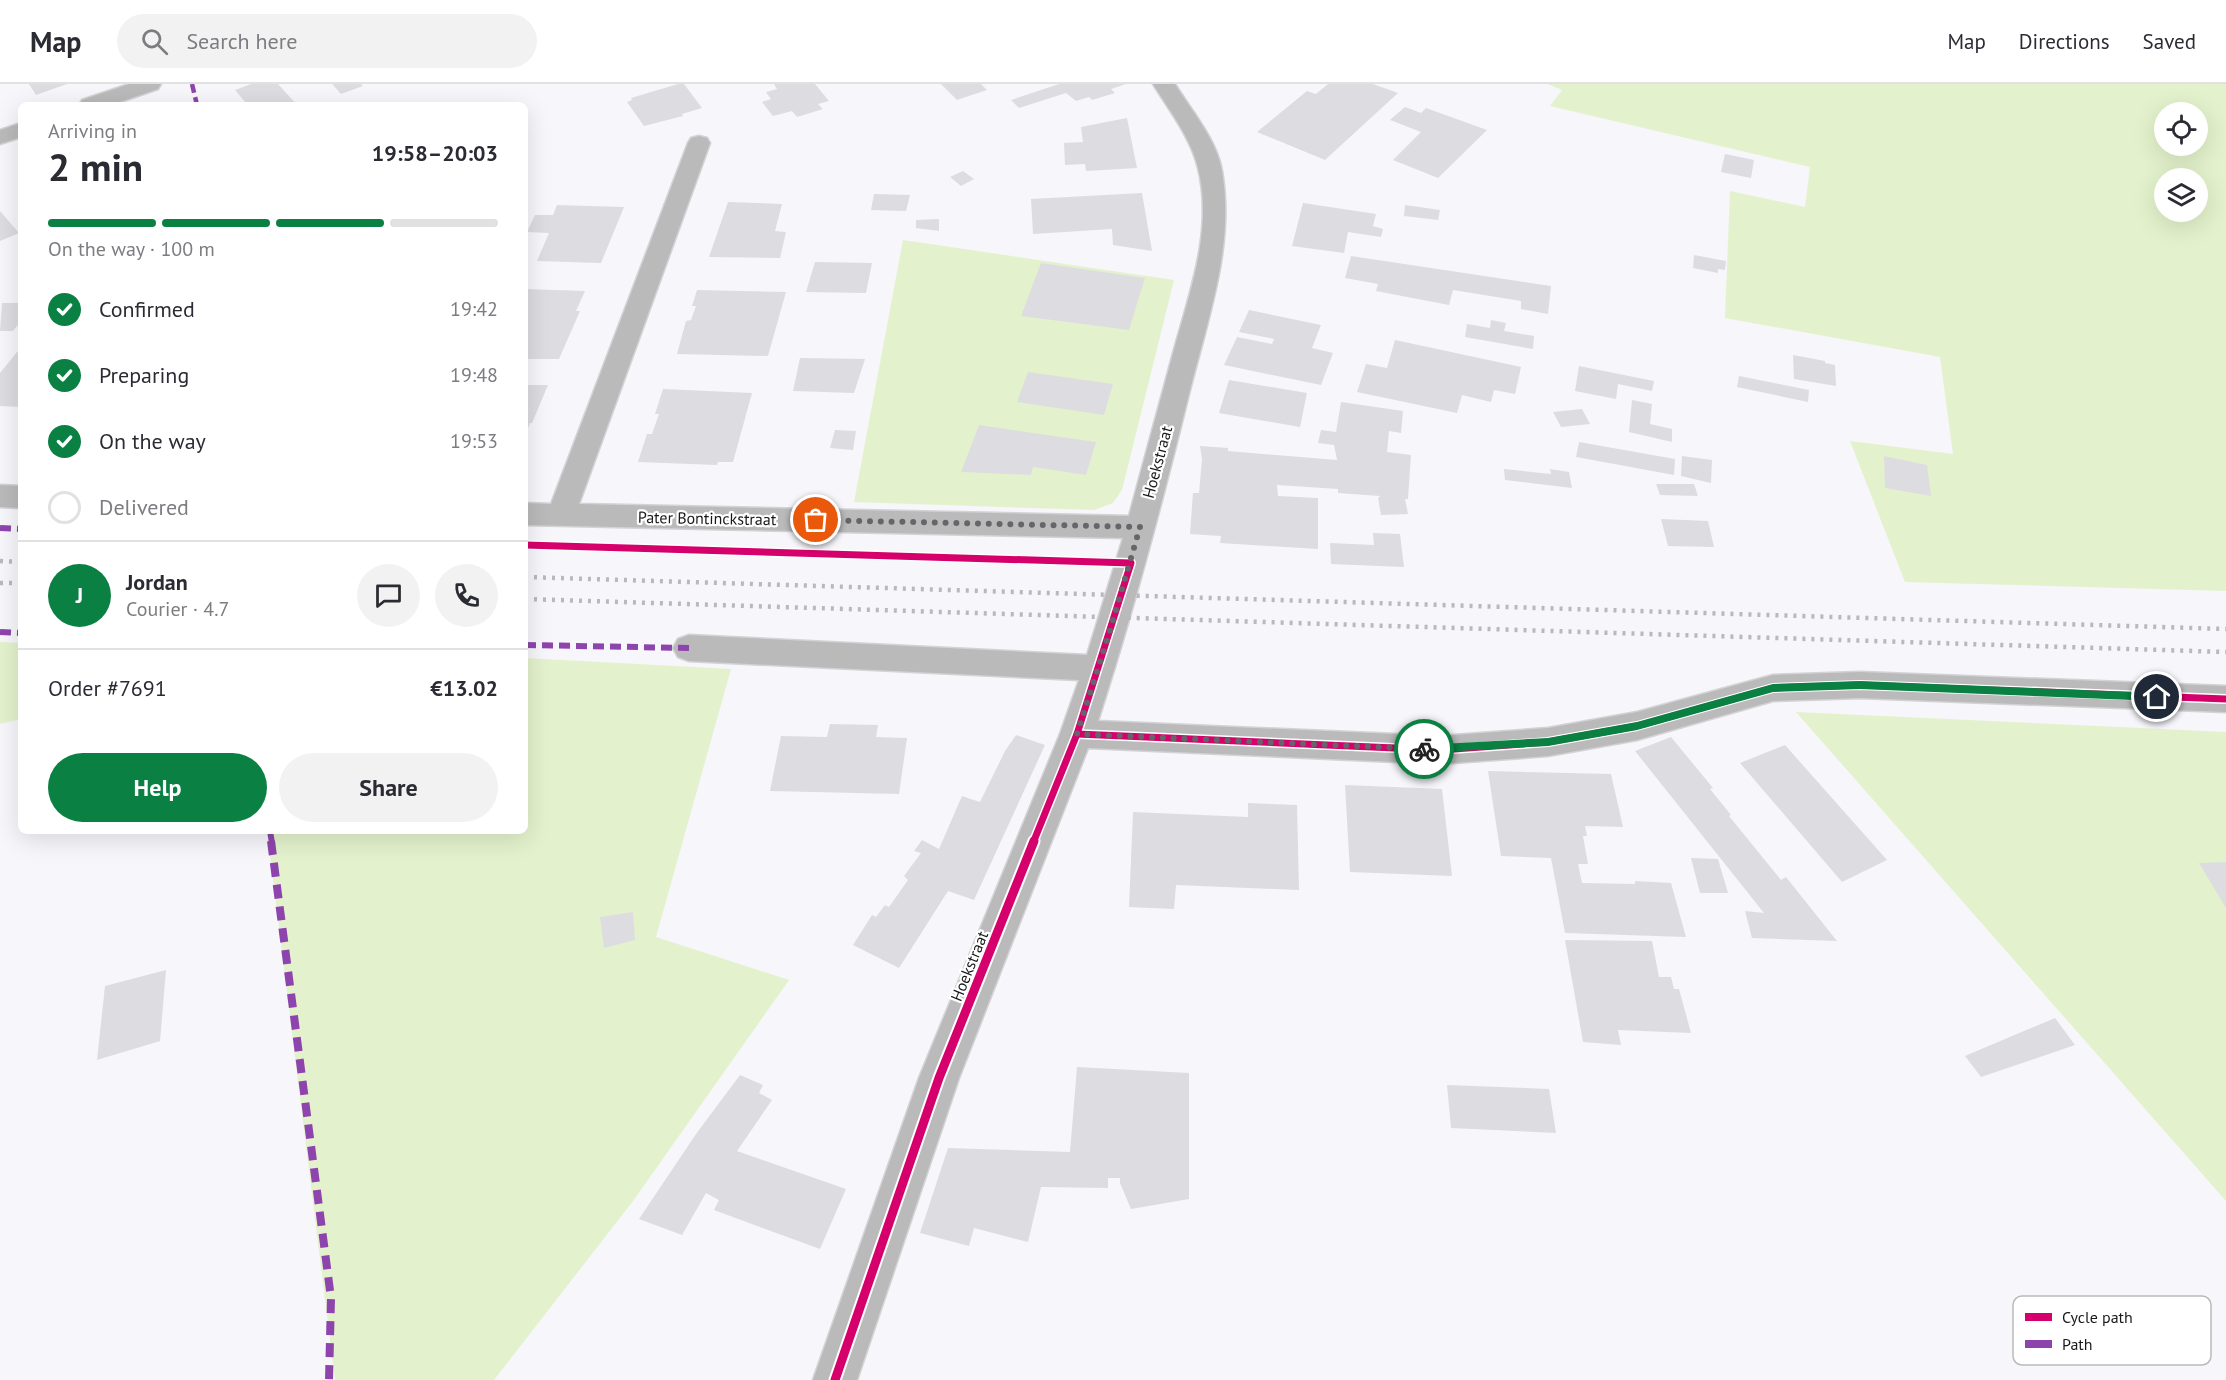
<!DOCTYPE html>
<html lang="en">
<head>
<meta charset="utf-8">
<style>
	:root { --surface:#fff; --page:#f2f2f3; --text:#2b2b33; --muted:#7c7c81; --line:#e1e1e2; --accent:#0b8043 }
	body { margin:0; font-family:"PT Sans",sans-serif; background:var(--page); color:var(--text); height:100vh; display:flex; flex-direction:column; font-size:22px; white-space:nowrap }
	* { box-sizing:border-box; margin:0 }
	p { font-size:20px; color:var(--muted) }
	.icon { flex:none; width:33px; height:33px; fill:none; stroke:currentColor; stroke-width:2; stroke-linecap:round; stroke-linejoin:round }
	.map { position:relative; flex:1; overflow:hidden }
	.drawer { position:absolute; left:18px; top:18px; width:510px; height:732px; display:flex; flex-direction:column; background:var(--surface); border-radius:9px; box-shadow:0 6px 24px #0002 }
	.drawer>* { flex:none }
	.fabs { position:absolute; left:2154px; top:18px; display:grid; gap:12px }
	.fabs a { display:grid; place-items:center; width:54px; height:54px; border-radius:50%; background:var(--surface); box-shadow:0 6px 24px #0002; font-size:30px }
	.pin { position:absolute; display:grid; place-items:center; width:51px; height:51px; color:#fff; margin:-26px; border:3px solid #fff; border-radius:50%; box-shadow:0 2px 6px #0007 }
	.courier { position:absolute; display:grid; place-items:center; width:60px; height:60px; margin:-30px; border:4px solid #0b8043; border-radius:50%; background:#fff; color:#222; box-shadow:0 2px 8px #0007 }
	.headline em { font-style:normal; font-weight:700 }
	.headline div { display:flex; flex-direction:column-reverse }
	.headline { display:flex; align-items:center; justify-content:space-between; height:102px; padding:0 30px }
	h1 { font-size:39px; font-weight:700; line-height:45px }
	.bar { display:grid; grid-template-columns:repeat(4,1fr); gap:9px 6px; align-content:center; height:72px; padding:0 30px }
	.bar i { height:8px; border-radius:4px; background:var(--line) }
	.bar .selected { background:var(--accent) }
	.bar p { grid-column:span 4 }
	.line { display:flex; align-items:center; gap:15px; padding:0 30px; border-top:2px solid var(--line) }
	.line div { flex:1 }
	.round { display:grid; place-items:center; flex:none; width:63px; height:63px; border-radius:32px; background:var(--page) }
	ol { padding:0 30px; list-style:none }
	li { display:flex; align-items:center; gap:18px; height:66px }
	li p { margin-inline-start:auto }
	li .icon { padding:6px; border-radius:50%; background:var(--accent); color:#fff; stroke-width:4 }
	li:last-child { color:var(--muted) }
	li i { width:33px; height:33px; border:3px solid var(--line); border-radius:50% }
	.button { display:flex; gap:12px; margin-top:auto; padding:12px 30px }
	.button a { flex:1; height:69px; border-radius:36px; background:var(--accent); color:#fff; font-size:24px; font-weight:700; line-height:69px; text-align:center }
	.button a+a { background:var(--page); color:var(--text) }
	header { display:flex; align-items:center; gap:36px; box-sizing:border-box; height:84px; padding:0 30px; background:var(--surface); border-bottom:2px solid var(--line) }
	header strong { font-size:28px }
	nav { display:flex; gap:33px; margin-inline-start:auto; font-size:21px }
	.search { width:420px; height:54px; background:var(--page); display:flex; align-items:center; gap:15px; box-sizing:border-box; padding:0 21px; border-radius:33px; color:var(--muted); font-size:22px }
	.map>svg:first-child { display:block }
	.green { fill:#e3f2cc; fill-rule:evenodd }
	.building { fill:#dddde1 }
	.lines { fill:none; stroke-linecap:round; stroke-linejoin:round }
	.minor-casing { stroke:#d3d3d6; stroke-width:3 }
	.minor { fill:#bbbaba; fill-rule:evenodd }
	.rail { stroke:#b9b8ba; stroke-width:4.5; stroke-dasharray:3 6; stroke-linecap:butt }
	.quiet-far2 { stroke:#8e44ad; stroke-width:4.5; stroke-dasharray:9 4.5; stroke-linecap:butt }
	.quiet-far1 { stroke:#8e44ad; stroke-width:6; stroke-dasharray:11 6; stroke-linecap:butt }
	.quiet { stroke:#8e44ad; stroke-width:8; stroke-dasharray:14 8; stroke-linecap:butt }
	.cycleway-far1-casing { stroke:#fff; stroke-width:10 }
	.cycleway-casing { stroke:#fff; stroke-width:13 }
	.cycleway-far1 { stroke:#d6006c; stroke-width:7 }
	.cycleway { stroke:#d6006c; stroke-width:9 }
	.route { fill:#0b8043 }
	.done { stroke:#66666a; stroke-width:6; stroke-dasharray:0 10.8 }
	.labels { text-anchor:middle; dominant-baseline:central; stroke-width:4.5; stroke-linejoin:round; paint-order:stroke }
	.street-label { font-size:16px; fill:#19191c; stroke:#fff }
	.key { fill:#fff; stroke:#bababb; stroke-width:1.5 }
	.key-label { font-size:16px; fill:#19191c }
</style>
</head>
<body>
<header>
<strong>Map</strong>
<div class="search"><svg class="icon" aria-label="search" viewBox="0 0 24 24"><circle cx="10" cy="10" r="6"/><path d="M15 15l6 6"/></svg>Search here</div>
<nav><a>Map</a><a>Directions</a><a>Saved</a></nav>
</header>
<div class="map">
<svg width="2226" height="1296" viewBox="0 0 2226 1296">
	<rect width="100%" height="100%" fill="#f6f6fb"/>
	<g class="green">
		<path d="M 1548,0 L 2226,0 L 2226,507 L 1905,498 L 1850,357 L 1953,370 L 1940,273 L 1725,234 L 1730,107 L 1805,123 L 1810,83 L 1550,22 L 1562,6 ZM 2164,28 L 2198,28 L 2198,62 L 2164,62 ZM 2164,94 L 2198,94 L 2198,128 L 2164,128 Z"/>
		<polygon points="903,156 1174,196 1122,406 1113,419 1094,426 854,418"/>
		<polygon points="0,558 21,559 21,635 0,640"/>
		<polygon points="525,574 731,585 656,853 789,896 633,1117 494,1296 335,1296 267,747 525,747"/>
		<polygon points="1796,628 2226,648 2226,1117"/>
	</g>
	<g class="building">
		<polygon points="29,0 67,0 36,11"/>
		<polygon points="251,0 278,0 297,21 241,21 246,19 235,6"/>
		<polygon points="332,0 361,0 363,2 341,10"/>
		<polygon points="678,0 684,0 702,24 682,30 683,32 644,42 627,18 632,16 631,14"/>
		<polygon points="774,0 815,0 829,17 818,20 823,25 797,33 792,27 773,32 762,18 771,15 766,8 777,5"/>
		<polygon points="941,0 981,0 987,6 957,16"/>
		<polygon points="1059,0 1126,0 1111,5 1115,9 1092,16 1089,13 1076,17 1066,9 1019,24 1011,16"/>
		<polygon points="1328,0 1373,0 1398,9 1325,76 1257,48 1307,7 1316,10"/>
		<polygon points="1405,23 1421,29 1426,24 1487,46 1438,94 1393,76 1421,48 1390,36"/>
		<polygon points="1127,34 1137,84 1086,87 1085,80 1065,81 1064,59 1083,58 1081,43"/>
		<polygon points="1725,70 1754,76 1751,94 1721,88"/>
		<polygon points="963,87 974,95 961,102 950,93"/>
		<polygon points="1142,109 1152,167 1113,161 1112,145 1033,150 1031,115"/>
		<polygon points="874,110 910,111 906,127 871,126"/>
		<polygon points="728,118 782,120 775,147 786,148 780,174 709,173"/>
		<polygon points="1303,119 1376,130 1373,142 1383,145 1381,153 1348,148 1344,169 1292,162"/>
		<polygon points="557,121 624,123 601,179 537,177 549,149 527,148 535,131 553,131"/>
		<polygon points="1405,121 1440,126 1438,136 1404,132"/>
		<polygon points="0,127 19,149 0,157"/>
		<polygon points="939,135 939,147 916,144 916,136"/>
		<polygon points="1694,171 1726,177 1725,186 1718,185 1718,189 1693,184"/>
		<polygon points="1351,172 1551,202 1548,230 1521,225 1521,217 1453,206 1449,221 1376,207 1378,200 1345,194"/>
		<polygon points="815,178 872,179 866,209 806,208"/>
		<polygon points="1041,179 1145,194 1129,246 1021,232"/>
		<polygon points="525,205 585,207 576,227 580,227 559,275 525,275"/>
		<polygon points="697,206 786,208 768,272 677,270 686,237 691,236 696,222 692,222"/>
		<polygon points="2,219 21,219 21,237 13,247 0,247"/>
		<polygon points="1249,226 1321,241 1312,264 1333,269 1321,301 1224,281 1237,253 1272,260 1274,255 1239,248"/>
		<polygon points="1491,236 1506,239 1504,247 1534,252 1533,265 1465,253 1467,240 1490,244"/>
		<polygon points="1395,256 1521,283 1515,310 1494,306 1491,318 1462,311 1457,329 1357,308 1366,280 1387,284"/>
		<polygon points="17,268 21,268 21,323 0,322 0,289"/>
		<polygon points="1793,271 1825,277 1825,279 1835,281 1836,302 1794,295"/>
		<polygon points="800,274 865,275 854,309 793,307"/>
		<polygon points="1579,282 1654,297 1652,307 1618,300 1616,315 1575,307"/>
		<polygon points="1028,288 1113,300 1104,331 1017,318"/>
		<polygon points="1739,292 1809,306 1808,318 1737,303"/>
		<polygon points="1229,296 1307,309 1300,343 1219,329"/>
		<polygon points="525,301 548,301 532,339 530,339 525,351"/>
		<polygon points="663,305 752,309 733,378 718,378 717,381 638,378 647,350 652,350 659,330 655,330"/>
		<polygon points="1632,316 1652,320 1650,340 1672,345 1672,358 1629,348"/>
		<polygon points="1341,318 1403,327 1401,349 1389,347 1387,368 1411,371 1408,415 1405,415 1408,430 1381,431 1378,414 1380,412 1338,409 1338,405 1277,401 1278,412 1318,414 1318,465 1220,459 1221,452 1190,450 1193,409 1199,409 1202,375 1200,362 1228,364 1228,367 1337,376 1334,361 1318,359 1321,346 1336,348"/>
		<polygon points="1582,325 1590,340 1561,343 1553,328"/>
		<polygon points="979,341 1096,358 1086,391 1033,383 1031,391 961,388"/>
		<polygon points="835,346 856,347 853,366 830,364"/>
		<polygon points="1579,358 1675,375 1674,391 1576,373"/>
		<polygon points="1682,372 1712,376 1711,399 1681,392"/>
		<polygon points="1884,372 1927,381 1931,412 1885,404"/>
		<polygon points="1504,385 1551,390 1550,385 1569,388 1572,404 1505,396"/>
		<polygon points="1656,400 1694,400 1698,412 1660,411"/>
		<polygon points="1661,435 1708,437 1714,463 1668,462"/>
		<polygon points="1373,449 1400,450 1404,483 1331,480 1330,459 1374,461"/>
		<polygon points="830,640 878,641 876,653 907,654 899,710 770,707 781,652 827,653"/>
		<polygon points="1016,651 1045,661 974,816 948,807 899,884 853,861 872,831 876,833 885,821 889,823 908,796 904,792 921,769 914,767 922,756 939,765 962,712 980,718 1005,667"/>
		<polygon points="1671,653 1713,704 1710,705 1731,731 1729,732 1781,796 1786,793 1837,857 1752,854 1745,827 1764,829 1635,667"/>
		<polygon points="1785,661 1887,776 1842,798 1740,679"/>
		<polygon points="1488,687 1611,690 1623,743 1585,742 1587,752 1583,752 1588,780 1578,780 1582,799 1635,800 1635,797 1671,799 1686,853 1565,849 1551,774 1501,772"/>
		<polygon points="1345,701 1442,705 1452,792 1350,788"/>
		<polygon points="1248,719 1297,721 1299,806 1176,801 1174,825 1129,823 1133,728 1248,733"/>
		<polygon points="1691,774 1718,775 1728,809 1700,809"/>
		<polygon points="2226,778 2226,824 2199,779"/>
		<polygon points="633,828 635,856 604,864 600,833"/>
		<polygon points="1565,856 1652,857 1659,893 1671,893 1674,905 1679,905 1691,949 1618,946 1621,961 1583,958"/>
		<polygon points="166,886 160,957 97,976 105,902"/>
		<polygon points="2055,934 2075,961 1981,993 1965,972"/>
		<polygon points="1077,983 1189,989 1189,1115 1131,1125 1120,1099 1120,1094 1108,1094 1108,1104 1041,1103 1028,1158 974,1144 969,1162 920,1149 948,1064 1070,1068"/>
		<polygon points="740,991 763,1001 759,1009 772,1016 737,1067 846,1105 820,1165 714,1126 719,1116 706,1109 682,1151 639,1135 696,1050"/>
		<polygon points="1447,1001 1549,1005 1556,1049 1451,1044"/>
	</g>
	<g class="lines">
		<g class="minor-casing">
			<g id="minor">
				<polygon points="129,0 161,0 158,5 111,21 79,21 82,16"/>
				<path d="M 1153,0 L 1175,0 C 1191,26 1217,56 1222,87 C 1235,162 1207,237 1189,310 C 1162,420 1133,529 1098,637 L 1440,652 L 1548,644 L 1637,628 L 1773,591 L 1860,588 L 2226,602 L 2226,628 L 1860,614 L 1773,617 L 1637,656 L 1548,672 L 1440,680 L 1088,664 L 959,994 L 857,1296 L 813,1296 L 919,994 L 1060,650 L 1079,596 L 689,577 L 678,573 L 673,564 L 678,555 L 689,551 L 1087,571 L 1123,454 L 525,441 L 525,419 L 551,420 L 688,59 L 691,54 L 699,52 L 707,54 L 710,59 L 579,420 L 1129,432 C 1143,379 1158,326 1172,273 C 1188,213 1214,147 1198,84 C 1191,54 1169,26 1153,0 Z"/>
				<polygon points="21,39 21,53 0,60 0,46"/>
				<polygon points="0,401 21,402 21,424 0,423"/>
			</g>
		</g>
		<use href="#minor" class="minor"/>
		<g class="rail">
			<polyline points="0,477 21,478"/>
			<polyline points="525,493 2226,545"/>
			<polyline points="0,499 21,499"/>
			<polyline points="525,515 2226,568"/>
		</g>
		<polyline class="quiet-far2" points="192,0 197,21"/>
		<g class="quiet-far1">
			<polyline points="0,444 21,445"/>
			<polyline points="0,548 21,549"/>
			<polyline points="525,561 689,564"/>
			<polyline points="270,747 272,759"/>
		</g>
		<polyline class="quiet" points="271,757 331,1214 329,1296"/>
		<g class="cycleway-far1-casing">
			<g id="cycleway-far1">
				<polyline points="525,461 1131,479 1077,650 1033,759"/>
				<polyline points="1077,650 1440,666 1548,658 1637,642 1773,604 1860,601 2226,615"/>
			</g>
		</g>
		<g class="cycleway-casing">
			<polyline id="cycleway" points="835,1296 939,994 1034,757"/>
		</g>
		<use href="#cycleway-far1" class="cycleway-far1"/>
		<use href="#cycleway" class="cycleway"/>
	</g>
	<polygon class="route" points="1860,597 2157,609 2162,613 2157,617 1860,605 1773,608 1637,646 1548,662 1424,669 1419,665 1424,661 1548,654 1637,638 1773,600"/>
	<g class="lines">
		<polyline class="done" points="816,436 1140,443 1109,550 1077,650 1424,665"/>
	</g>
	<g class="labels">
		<g class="street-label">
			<text transform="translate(1157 378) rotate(-75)">Hoekstraat</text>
			<text transform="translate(707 434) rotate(1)">Pater Bontinckstraat</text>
			<text transform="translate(969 882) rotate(-68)">Hoekstraat</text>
		</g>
	</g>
	<rect x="2013" y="1212" width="198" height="69" rx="9" class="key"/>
	<rect x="2025" y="1229" width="27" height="8" fill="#d6006c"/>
	<rect x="2025" y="1256" width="27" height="8" fill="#8e44ad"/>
	<g class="key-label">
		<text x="2062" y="1239">Cycle path</text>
		<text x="2062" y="1266">Path</text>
	</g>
</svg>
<div class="fabs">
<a><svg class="icon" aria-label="locate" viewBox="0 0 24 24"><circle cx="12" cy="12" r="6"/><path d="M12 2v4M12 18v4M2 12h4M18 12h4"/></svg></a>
<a><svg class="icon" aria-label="layers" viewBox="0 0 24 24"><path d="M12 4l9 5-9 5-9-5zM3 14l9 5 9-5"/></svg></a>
</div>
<div class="pin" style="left:816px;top:436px;background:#ea580c"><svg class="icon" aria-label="bag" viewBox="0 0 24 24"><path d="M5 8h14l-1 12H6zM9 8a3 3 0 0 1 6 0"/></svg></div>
<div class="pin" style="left:2157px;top:613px;background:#1f2937"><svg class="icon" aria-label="home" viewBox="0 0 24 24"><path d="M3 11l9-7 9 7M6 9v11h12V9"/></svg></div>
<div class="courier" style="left:1424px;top:665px"><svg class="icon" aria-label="bike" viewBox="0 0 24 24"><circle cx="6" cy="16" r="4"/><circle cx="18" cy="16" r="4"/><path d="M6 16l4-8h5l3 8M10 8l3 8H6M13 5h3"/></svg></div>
<section class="drawer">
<div class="headline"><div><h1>2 min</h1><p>Arriving in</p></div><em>19:58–20:03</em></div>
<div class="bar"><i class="selected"></i><i class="selected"></i><i class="selected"></i><i></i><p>On the way · 100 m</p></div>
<ol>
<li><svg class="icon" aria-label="check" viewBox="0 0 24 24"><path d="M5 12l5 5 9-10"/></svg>Confirmed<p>19:42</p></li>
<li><svg class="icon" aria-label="check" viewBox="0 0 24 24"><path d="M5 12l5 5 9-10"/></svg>Preparing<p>19:48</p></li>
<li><svg class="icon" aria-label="check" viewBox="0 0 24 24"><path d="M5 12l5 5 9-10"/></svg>On the way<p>19:53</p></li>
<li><i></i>Delivered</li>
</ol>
<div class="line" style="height:108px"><b class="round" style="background:var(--accent);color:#fff">J</b><div><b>Jordan</b><p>Courier · 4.7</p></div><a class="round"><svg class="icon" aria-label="chat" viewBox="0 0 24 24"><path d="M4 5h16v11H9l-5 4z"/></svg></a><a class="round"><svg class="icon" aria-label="phone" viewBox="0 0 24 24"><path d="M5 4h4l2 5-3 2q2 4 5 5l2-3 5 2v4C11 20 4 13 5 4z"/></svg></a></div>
<div class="line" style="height:78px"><div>Order #7691</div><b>€13.02</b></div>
<div class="button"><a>Help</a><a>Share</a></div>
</section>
</div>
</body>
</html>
